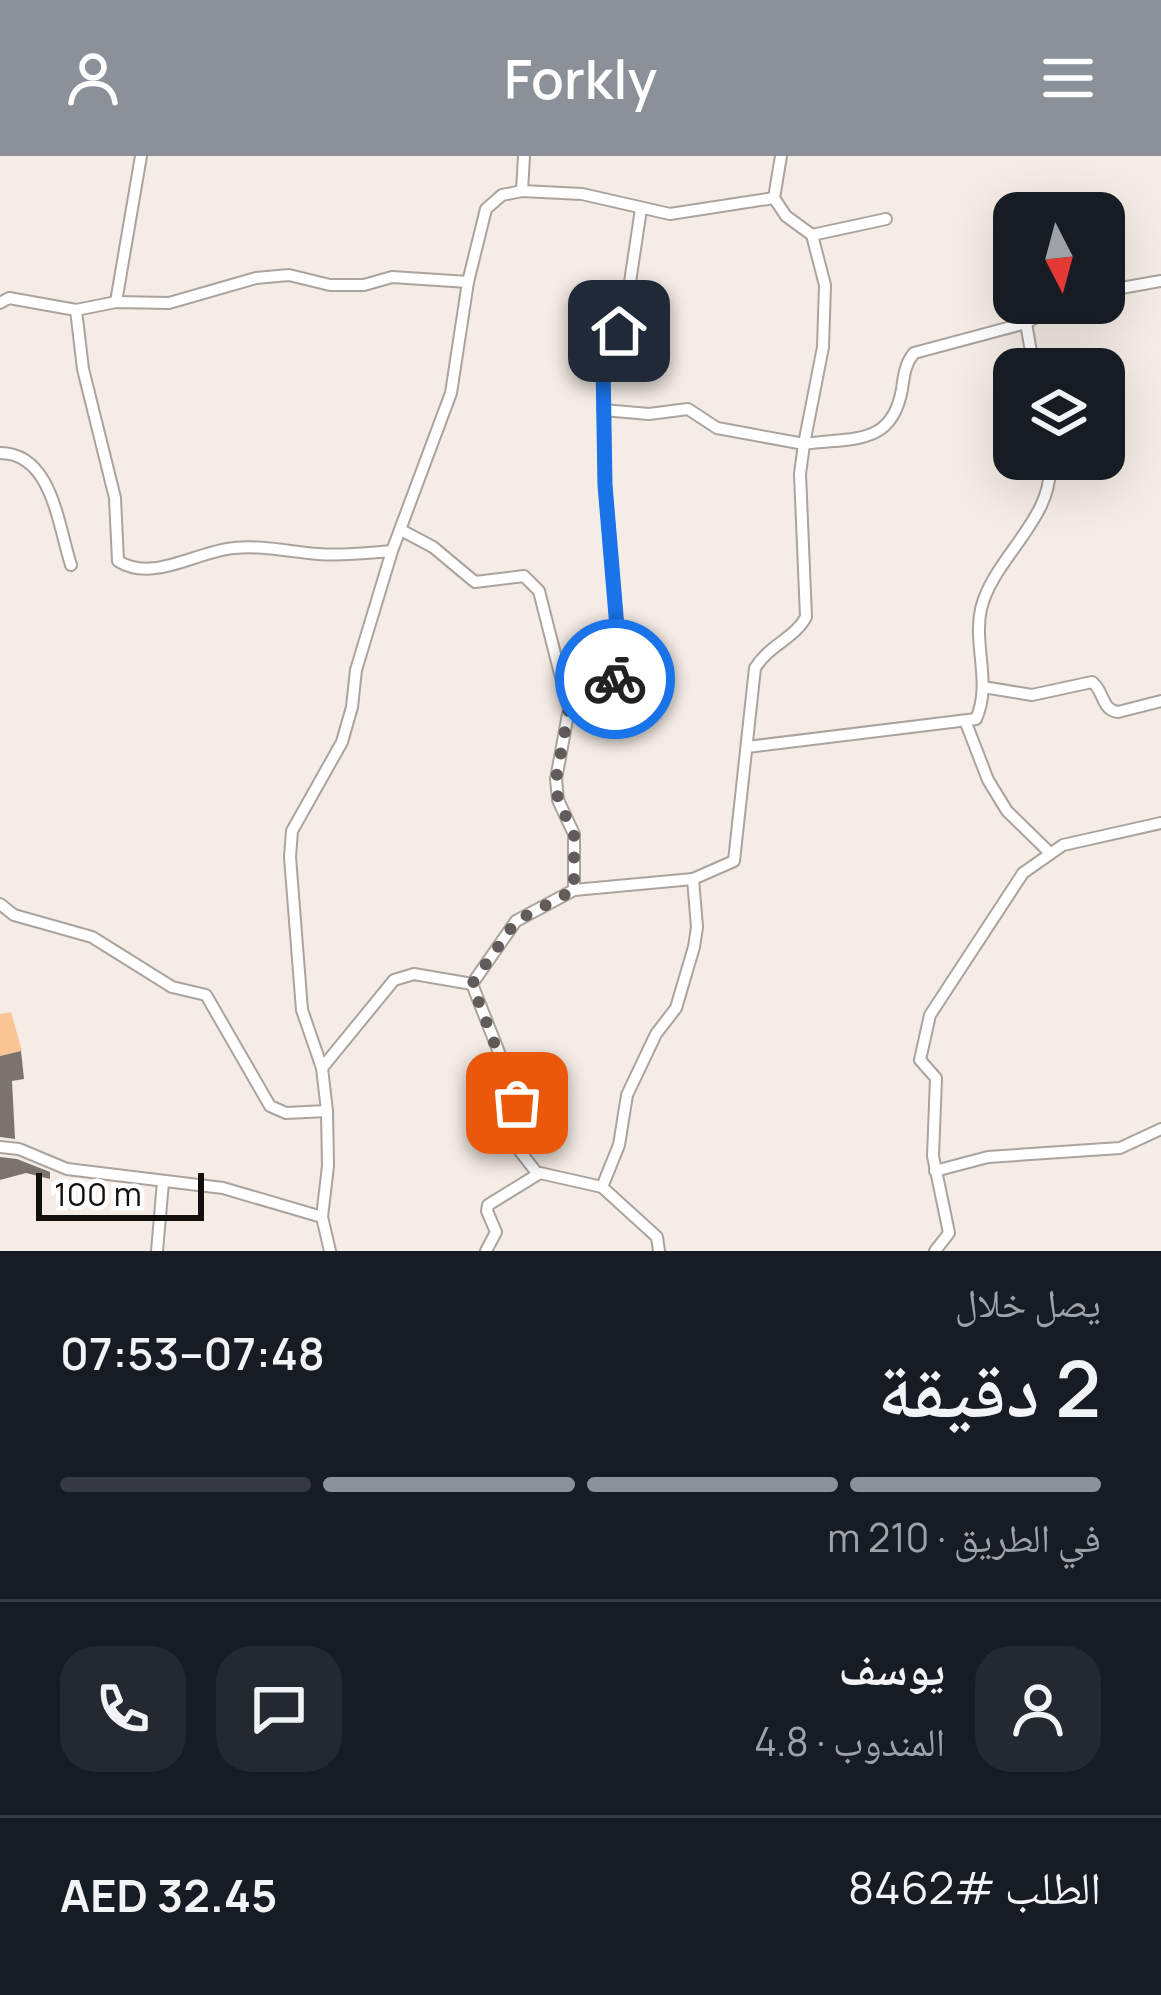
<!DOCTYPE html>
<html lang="ar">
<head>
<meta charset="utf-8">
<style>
	:root { --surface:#171b24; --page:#242831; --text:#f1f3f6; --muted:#9ea1a6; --line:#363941; --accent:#8c9099 }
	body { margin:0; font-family:Manrope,"Noto Naskh Arabic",sans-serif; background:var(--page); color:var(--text); direction:rtl; height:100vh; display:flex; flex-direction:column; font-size:45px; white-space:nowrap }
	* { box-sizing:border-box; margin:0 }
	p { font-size:39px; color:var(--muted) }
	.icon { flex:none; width:66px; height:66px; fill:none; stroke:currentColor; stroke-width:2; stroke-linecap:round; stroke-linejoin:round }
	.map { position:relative; height:1095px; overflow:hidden; direction:ltr }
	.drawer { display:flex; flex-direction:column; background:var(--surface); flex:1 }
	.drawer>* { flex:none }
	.needle { width:78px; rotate:174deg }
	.fabs { position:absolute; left:993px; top:36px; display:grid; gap:24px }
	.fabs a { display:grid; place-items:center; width:132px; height:132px; border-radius:24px; background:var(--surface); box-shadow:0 12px 48px #0002; font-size:60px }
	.scale { position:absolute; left:36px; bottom:30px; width:168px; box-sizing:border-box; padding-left:12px; border:6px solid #120f0d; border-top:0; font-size:33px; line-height:42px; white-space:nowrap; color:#120f0d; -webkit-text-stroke:9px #fff; paint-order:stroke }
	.pin { position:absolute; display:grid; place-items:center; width:102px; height:102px; color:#fff; margin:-51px; border-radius:24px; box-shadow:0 6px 18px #0006 }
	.courier { position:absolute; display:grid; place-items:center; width:120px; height:120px; margin:-60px; border:9px solid #1a73e8; border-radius:50%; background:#fff; color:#222; box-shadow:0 3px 15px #0007 }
	.overview em { font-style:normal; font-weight:600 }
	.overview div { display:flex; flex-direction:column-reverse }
	.overview { display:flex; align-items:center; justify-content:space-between; height:204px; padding:0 60px }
	h1 { font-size:78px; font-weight:600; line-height:90px }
	.bar { display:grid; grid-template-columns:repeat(4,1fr); gap:18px 12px; align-content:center; height:144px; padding:0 60px }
	.bar i { height:15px; border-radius:9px; background:var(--line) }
	.bar .selected { background:var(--accent) }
	.bar p { grid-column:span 4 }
	.line { display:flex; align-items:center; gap:30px; padding:0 60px; border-top:3px solid var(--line) }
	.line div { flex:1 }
	.round { display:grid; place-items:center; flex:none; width:126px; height:126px; border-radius:36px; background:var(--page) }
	header { display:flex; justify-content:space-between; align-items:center; height:156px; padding:0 60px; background:var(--accent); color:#fff; font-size:54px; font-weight:600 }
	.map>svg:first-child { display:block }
	.green { fill:#fac595 }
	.building { fill:#7b746e }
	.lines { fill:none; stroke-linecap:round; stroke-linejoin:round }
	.street-casing { stroke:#aba39d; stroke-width:14 }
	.street { stroke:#fff; stroke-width:10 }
	.done { stroke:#615c59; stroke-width:12; stroke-dasharray:0 21.6 }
	.route { stroke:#1a73e8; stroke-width:15 }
</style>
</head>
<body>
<header><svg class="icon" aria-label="menu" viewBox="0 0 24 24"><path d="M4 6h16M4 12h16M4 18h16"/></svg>Forkly<svg class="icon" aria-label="person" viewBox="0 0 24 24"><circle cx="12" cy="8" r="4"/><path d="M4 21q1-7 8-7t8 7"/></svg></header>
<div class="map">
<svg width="1161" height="1095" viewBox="0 0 1161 1095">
	<rect width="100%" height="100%" fill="#f4ece5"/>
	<polygon class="green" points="11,856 22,895 0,900 0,858"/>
	<g class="building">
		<polygon points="21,895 24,923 12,925 15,983 0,981 0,900"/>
		<polygon points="0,1001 17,1003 50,1016 50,1023 26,1017 0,1024"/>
	</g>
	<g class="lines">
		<g class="street-casing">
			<g id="street">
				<polyline points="522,35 524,0"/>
				<polyline points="812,79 886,63"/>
				<polyline points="1104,135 1161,125"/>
				<polyline points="116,146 141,0"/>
				<polyline points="0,147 9,142 76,154 116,146 169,147 256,122 289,119 330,129 364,129 392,121 468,126"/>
				<path d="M 76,154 L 83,213 L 115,342 L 118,405 C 153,427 197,395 234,392 C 262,389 290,396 318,398 C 343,400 367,397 392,395"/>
				<polyline points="1026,167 1034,213"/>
				<polyline points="603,254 649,258 688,253 717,272 804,288 823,191 825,129 812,79 786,60 774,42"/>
				<path d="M 0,297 C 52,297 58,369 71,409"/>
				<polyline points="401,374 433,391 475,426 524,420 539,435 569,553 556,623 558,644 574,678 574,734"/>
				<path d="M 983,531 L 1032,539 L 1092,526 C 1104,534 1101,554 1118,556 L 1161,545"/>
				<path d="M 569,553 C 590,541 616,533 620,507 L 605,329 L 603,209 L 619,175 L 627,146 L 641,53"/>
				<polyline points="966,567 988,624 1007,655 1049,696"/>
				<path d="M 747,591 L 976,563 C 992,528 973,489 981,453 C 993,401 1058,360 1049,303"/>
				<polyline points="0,748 14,759 92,781 172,831 206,839 270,950 286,957 327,955"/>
				<polyline points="472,828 515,937 519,994 537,1017"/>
				<path d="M 322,912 L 394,824 L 414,818 L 472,828 L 516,765 L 574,734 L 693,723 L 734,705 L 755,512 C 768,490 795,482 806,461 L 800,318 L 804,288 C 852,281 892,291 902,233 C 904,219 905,208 914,197 L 1026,167 L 1062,147"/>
				<polyline points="0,991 19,993 67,1013 223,1032 322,1061"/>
				<polyline points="935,1015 988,1001 1120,992 1161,973"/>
				<polyline points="602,1031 619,989 627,939 656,878 676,852 694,791 697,771 693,723"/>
				<polyline points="157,1095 163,1026"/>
				<polyline points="330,1095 322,1061 328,1010 327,955 322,912 302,854 290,701 292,675 342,586 352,551 356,514 392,395 451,237 468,126 486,53 502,39 522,35 582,38 670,58 774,42 781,0"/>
				<polyline points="486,1095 496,1076 487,1055 488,1049 540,1017 602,1031 657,1081 659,1095"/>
				<polyline points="935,1095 949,1077 933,1000 936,922 920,904 930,859 1023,717 1063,689 1161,667"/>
			</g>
		</g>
		<use href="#street" class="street"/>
	</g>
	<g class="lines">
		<polyline class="done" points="517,947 472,828 516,765 574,734 574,678 558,644 556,623 569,553 615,523"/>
		<polyline class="route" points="615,523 620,507 605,329 603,209 619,175"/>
	</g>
</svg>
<div class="fabs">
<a><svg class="needle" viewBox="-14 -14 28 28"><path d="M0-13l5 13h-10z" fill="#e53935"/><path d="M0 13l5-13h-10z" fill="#9ea1a6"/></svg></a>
<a><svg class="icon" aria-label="layers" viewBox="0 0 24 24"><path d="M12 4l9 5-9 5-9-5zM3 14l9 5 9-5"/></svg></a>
</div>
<div class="scale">100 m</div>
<div class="pin" style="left:517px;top:947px;background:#ea580c"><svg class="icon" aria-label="bag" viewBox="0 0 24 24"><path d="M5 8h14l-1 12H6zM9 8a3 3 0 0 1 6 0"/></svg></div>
<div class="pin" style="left:619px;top:175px;background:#1f2937"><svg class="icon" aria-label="home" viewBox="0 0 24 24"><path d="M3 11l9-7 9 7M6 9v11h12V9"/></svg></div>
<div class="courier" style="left:615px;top:523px"><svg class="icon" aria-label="bike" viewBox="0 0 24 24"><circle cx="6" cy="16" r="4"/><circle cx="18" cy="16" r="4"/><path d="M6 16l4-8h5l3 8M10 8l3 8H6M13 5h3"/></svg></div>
</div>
<section class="drawer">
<div class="overview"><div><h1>2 دقيقة</h1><p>يصل خلال</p></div><em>07:48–07:53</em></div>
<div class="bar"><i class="selected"></i><i class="selected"></i><i class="selected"></i><i></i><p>في الطريق · 210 m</p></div>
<div class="line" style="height:216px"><a class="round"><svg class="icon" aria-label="person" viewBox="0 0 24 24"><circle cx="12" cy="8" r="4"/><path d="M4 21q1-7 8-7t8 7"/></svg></a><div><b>يوسف</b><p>المندوب · 4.8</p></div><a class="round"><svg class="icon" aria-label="chat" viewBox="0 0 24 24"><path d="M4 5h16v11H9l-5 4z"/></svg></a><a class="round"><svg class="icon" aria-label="phone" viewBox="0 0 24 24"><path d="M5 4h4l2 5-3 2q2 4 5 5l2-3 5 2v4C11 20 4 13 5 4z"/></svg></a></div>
<div class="line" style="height:156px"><div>الطلب #8462</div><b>AED 32.45</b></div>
</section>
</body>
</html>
